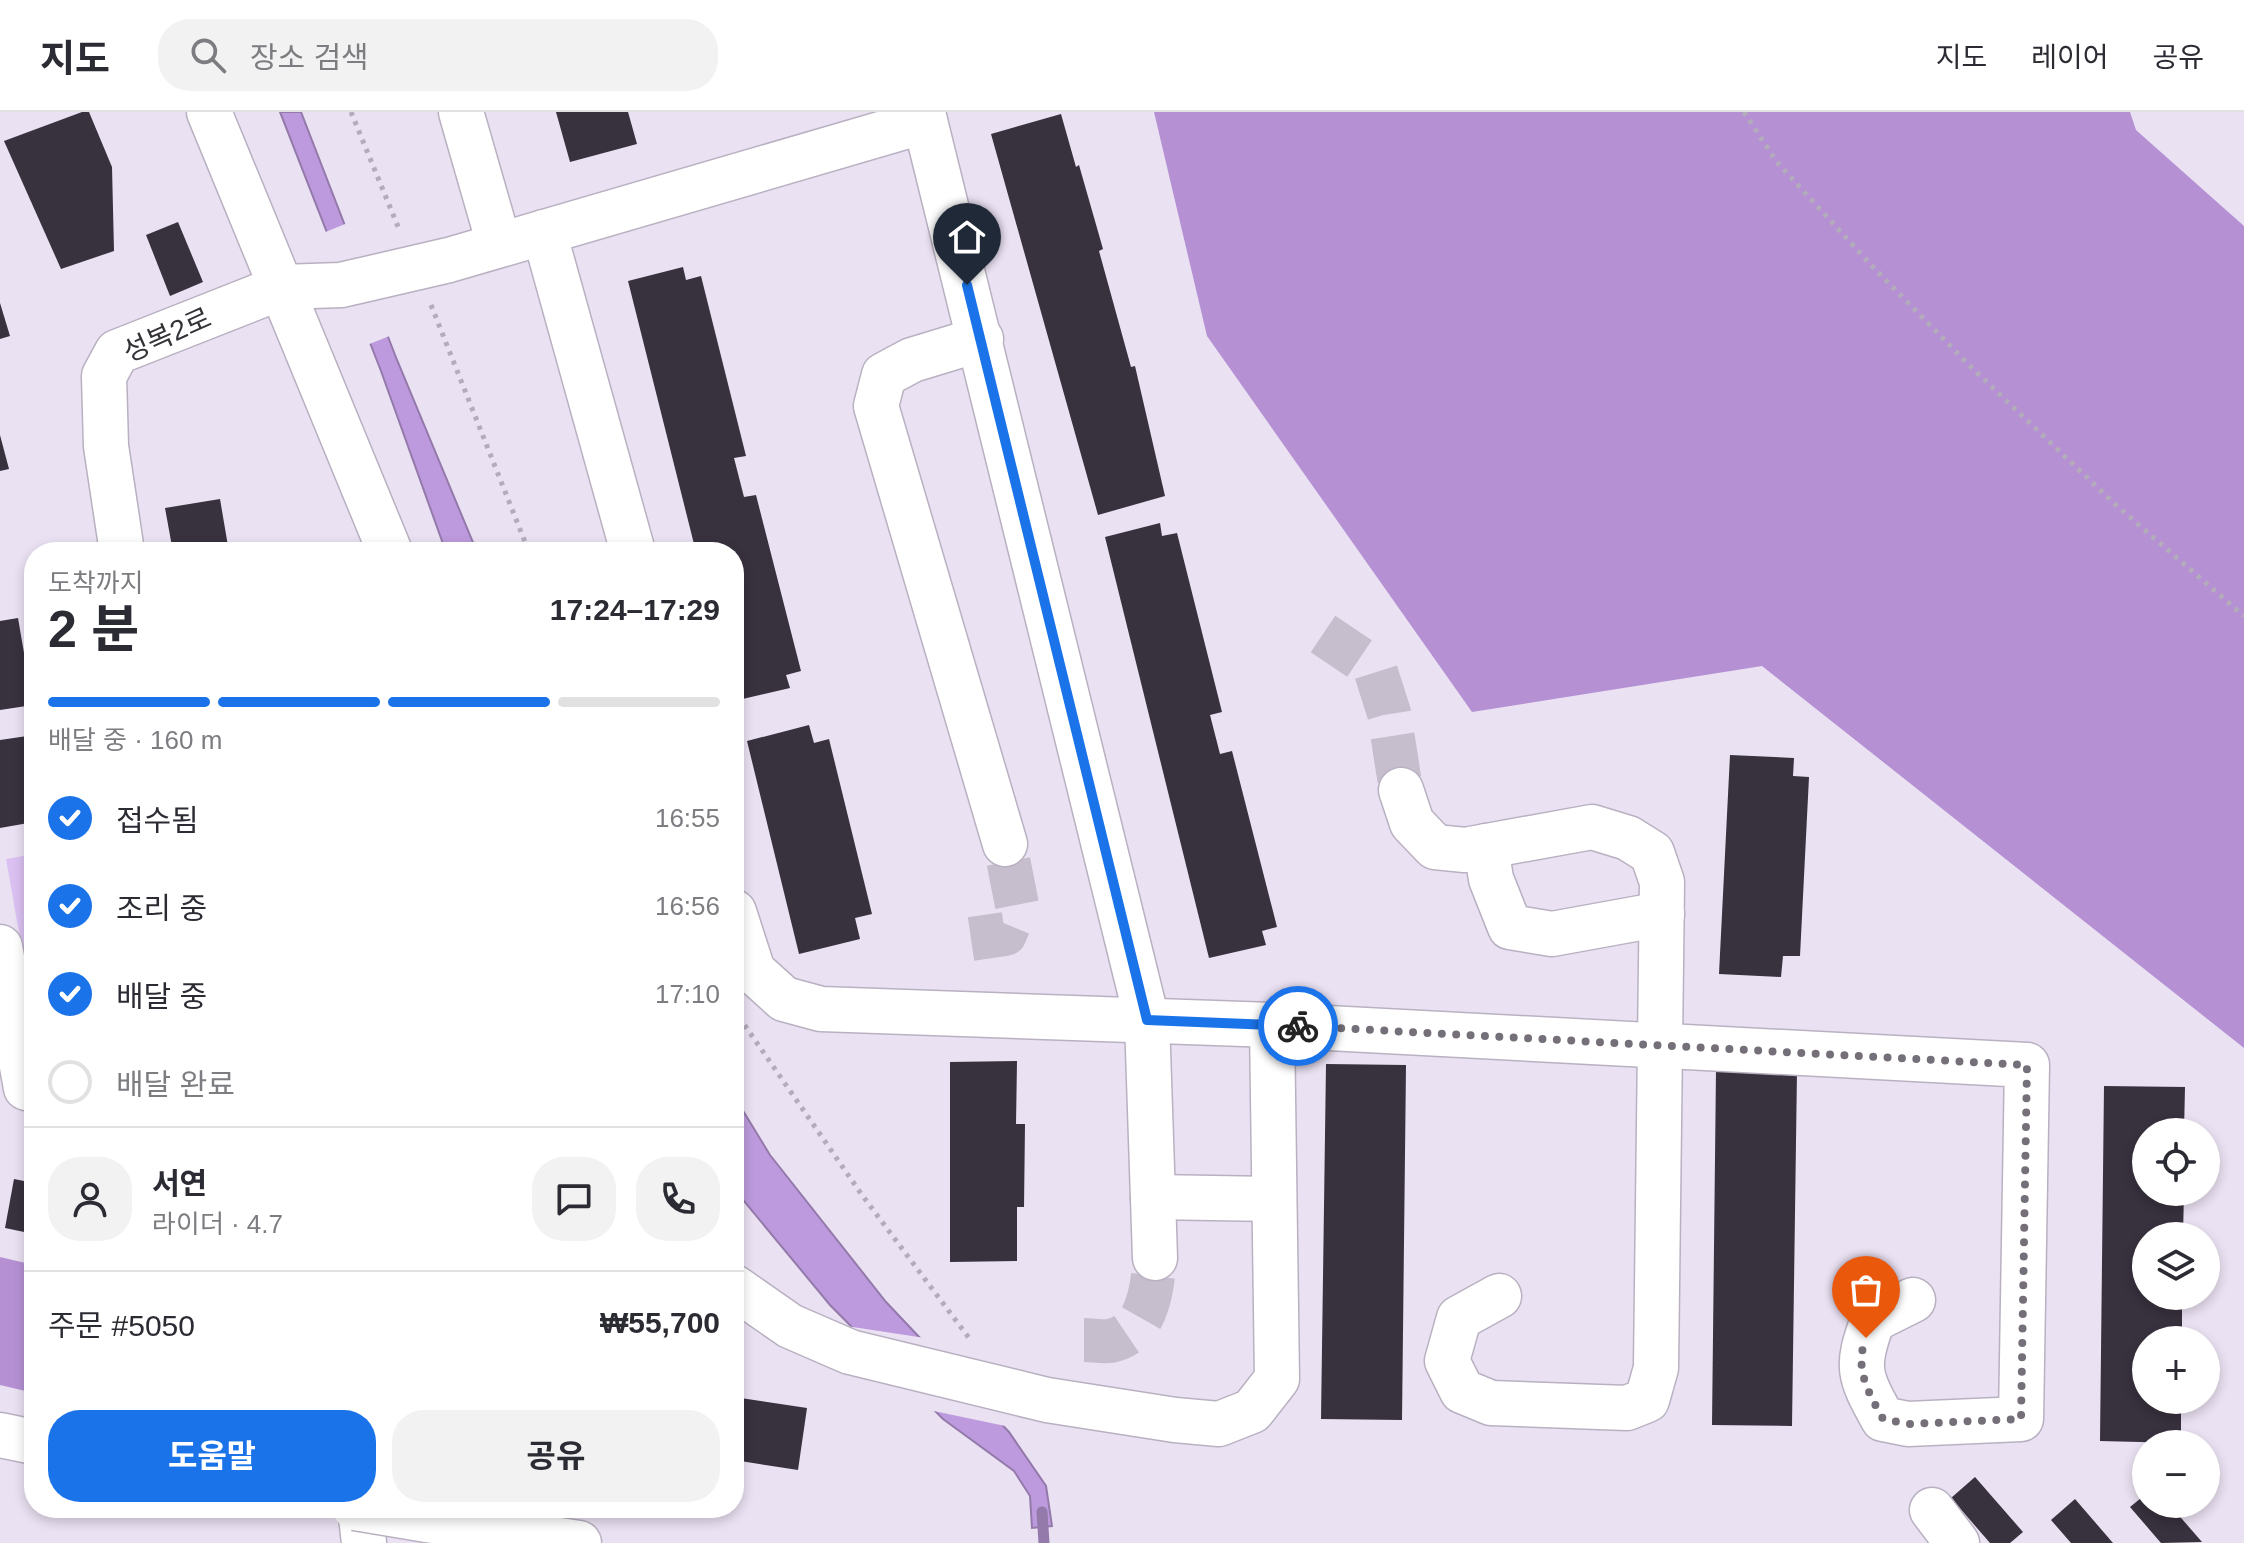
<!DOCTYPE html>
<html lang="ko">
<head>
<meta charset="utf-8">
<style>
	:root { --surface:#fff; --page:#f2f2f3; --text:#2b2b33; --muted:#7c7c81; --line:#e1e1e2; --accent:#1a73e8 }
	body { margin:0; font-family:Helvetica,"Noto Sans KR",sans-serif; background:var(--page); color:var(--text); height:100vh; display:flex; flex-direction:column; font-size:30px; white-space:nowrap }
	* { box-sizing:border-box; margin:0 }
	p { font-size:26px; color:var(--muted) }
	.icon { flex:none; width:44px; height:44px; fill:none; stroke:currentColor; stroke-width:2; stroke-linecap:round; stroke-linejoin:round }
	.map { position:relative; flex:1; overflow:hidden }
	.details { position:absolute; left:24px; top:430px; width:720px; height:976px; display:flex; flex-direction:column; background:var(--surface); border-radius:32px; box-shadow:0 4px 12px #0003 }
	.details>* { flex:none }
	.fabs { position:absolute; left:2132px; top:1006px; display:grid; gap:16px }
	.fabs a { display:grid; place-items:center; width:88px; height:88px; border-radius:50%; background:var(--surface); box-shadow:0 4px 12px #0003; font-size:40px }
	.pin { position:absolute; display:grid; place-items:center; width:68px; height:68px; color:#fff; margin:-82px -34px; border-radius:50% 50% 50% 0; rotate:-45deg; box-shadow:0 0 8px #0007 }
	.pin .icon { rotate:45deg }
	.courier { position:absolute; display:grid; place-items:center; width:80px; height:80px; margin:-40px; border:6px solid #1a73e8; border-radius:50%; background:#fff; color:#222; box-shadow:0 2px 10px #0007 }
	.summary em { font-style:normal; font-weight:700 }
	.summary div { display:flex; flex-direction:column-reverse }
	.summary { display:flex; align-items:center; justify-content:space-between; height:136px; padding:0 24px }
	h1 { font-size:52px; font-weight:700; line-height:60px }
	.bar { display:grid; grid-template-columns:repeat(4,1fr); gap:12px 8px; align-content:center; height:96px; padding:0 24px }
	.bar i { height:10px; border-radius:6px; background:var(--line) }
	.bar .selected { background:var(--accent) }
	.bar p { grid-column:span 4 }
	.line { display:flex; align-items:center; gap:20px; padding:0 24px; border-top:2px solid var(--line) }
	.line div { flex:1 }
	.round { display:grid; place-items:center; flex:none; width:84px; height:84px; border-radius:32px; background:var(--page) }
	ol { padding:0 24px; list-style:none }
	li { display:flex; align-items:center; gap:24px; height:88px }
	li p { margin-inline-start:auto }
	li .icon { padding:8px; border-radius:50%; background:var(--accent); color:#fff; stroke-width:4 }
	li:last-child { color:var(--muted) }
	li i { width:44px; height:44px; border:4px solid var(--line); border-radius:50% }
	.primary-button { display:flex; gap:16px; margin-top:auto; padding:16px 24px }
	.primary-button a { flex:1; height:92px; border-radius:32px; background:var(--accent); color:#fff; font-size:32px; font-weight:700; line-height:92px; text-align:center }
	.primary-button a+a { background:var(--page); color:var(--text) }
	header { display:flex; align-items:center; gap:48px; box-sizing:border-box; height:112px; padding:0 40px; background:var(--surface); border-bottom:2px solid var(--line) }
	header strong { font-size:38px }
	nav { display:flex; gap:44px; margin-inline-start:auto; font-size:28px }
	.search { width:560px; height:72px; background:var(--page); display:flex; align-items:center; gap:20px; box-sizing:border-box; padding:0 28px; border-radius:32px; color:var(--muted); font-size:30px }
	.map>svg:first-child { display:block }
	.green { fill:#dbc1f2 }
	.forest { fill:#b591d4 }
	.water { fill:#bd9add; stroke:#947aab; stroke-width:2 }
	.pier { fill:#eae1f2 }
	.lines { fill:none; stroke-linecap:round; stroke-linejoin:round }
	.stream { stroke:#947aab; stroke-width:11 }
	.building { fill:#38313e }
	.minor-tunnel { stroke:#c6becd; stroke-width:44; stroke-dasharray:44 22; stroke-linecap:butt }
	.minor-casing { stroke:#b9b1c1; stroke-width:47 }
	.major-casing { stroke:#b9b1c1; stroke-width:47 }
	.path { stroke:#b3acba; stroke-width:5; stroke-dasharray:4 6; stroke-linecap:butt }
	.minor { stroke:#fff; stroke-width:44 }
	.major { stroke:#fff; stroke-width:44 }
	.major-bridge-casing { stroke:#b9b1c1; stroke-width:47; stroke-linecap:butt }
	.major-bridge { stroke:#fff; stroke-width:44 }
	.done { stroke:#746f78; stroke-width:8; stroke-dasharray:0 14.4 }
	.route { stroke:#1a73e8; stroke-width:10 }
	.labels { text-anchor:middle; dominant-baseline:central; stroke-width:8; stroke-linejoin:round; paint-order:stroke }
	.street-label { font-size:28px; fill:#343137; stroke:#fff }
</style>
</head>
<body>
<header>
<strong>지도</strong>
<div class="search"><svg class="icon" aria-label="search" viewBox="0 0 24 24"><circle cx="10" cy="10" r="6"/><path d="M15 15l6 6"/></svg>장소 검색</div>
<nav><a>지도</a><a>레이어</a><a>공유</a></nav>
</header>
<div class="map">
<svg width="2244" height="1431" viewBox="0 0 2244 1431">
	<rect width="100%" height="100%" fill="#eae1f2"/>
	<polygon class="green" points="34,742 34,905 6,747"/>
	<g class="forest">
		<polygon points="1154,0 2130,0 2136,18 2244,114 2244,936 1762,554 1472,600 1207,224"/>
		<polygon points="0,1145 34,1153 34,1281 0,1273"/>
	</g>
	<g class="water">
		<polygon points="280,0 301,0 397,248 477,440 446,440 381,259"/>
		<polygon points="734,984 770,1043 886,1190 1009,1320 1046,1374 1052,1414 1032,1416 1030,1384 1014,1359 943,1307 830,1193 734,1077"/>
	</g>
	<g class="pier">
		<polygon points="350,110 392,223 367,233 323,121"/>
		<polygon points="846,1214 925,1226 1010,1315 929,1298"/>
	</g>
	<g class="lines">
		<polyline class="stream" points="1042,1400 1044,1431"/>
	</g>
	<g class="building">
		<polygon points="82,0 89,0 112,55 114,139 61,157 4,29"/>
		<polygon points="556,0 628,0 637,32 570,50"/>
		<polygon points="1061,2 1076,55 1079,53 1103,137 1099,139 1131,255 1135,254 1165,384 1098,403 991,22"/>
		<polygon points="178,110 203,170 170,184 146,123"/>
		<polygon points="683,155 686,168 701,164 746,344 734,346 744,385 756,383 801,559 786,563 790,576 734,589 734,440 696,440 628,169"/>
		<polygon points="0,191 10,224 0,227"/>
		<polygon points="0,323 9,357 0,359"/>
		<polygon points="220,387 229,440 173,440 165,396"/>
		<polygon points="1160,411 1162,424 1177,421 1222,600 1210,603 1220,642 1232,639 1277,815 1262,819 1266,833 1209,846 1105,425"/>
		<polygon points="18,506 33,593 0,598 0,509"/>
		<polygon points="809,613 814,631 829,627 872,802 855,806 860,827 799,842 747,629"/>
		<polygon points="34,623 34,710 0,716 0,628"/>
		<polygon points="1730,643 1794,646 1793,664 1809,665 1800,844 1783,844 1781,865 1719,862"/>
		<polygon points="1017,949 1016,1012 1025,1012 1024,1095 1017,1095 1017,1149 950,1150 950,950"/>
		<polygon points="1326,952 1406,953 1402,1308 1321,1307"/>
		<polygon points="1716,958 1797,959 1792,1314 1712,1313"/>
		<polygon points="2104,974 2185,975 2184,1020 2146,1020 2146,1080 2184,1080 2183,1124 2146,1124 2146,1184 2182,1184 2182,1228 2146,1228 2146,1288 2181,1288 2181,1331 2100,1329"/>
		<polygon points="14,1067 34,1071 34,1122 5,1116"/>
		<polygon points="734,1285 807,1296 798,1358 734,1348"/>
		<polygon points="1975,1365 2023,1420 2010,1431 1990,1431 1951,1386"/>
		<polygon points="2146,1382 2146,1392 2169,1392 2202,1430 2161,1431 2130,1395"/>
		<polygon points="2075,1387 2113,1431 2071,1431 2051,1408"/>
	</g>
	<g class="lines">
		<g class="minor-tunnel">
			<polyline points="1323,522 1375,557 1389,601 1401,678"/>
			<polyline points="971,827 1005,822 1017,793 1005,732"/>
			<path d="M 1084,1228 C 1092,1228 1102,1230 1110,1229 C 1148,1222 1152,1177 1155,1146"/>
		</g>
		<g class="minor-casing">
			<g id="minor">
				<polyline points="209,0 390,440"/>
				<polyline points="461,0 499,132"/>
				<polyline points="925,9 1147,908 1155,1146"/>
				<polyline points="544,120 633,440"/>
				<polyline points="981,227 912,248 884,263 876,294 1005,732"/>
				<polyline points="122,440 106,334 104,264 117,240 282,175 341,173 449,148 925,9 923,0"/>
				<polyline points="1401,678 1412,711 1435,735 1465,738 1592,715 1628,726 1652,741 1662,770 1656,1256 1647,1288 1627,1296 1491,1291 1462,1279 1447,1249 1459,1206 1499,1184"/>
				<polyline points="1486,734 1491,767 1510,815 1552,822 1662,802"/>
				<path d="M 734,800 L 753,859 L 784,887 L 821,897 L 1272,913 L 2027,953 L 2021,1307 L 1908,1312 L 1883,1307 C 1859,1264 1855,1255 1873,1208 L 1913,1188"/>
				<polyline points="0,835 26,976"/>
				<polyline points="1153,1085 1274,1087"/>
				<polyline points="734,1175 790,1214 850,1240 1047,1288 1175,1308 1219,1312 1252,1299 1277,1267 1272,913"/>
				<polyline points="360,1396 364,1431"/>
				<polyline points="1932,1398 1957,1431"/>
			</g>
		</g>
		<g class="major-casing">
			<g id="major">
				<polyline points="0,1323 34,1330"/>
				<polyline points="427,1408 579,1431"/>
			</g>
		</g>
		<g class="path">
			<polyline points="351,0 399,117"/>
			<polyline points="1744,0 1776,49 1871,153 1971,255 2117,394 2244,504"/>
			<polyline points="431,193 529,440"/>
			<polyline points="739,905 862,1083 969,1226"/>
		</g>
		<use href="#minor" class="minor"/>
		<use href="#major" class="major"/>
		<g class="major-bridge-casing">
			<polyline id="major-bridge" points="355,1396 427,1408"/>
		</g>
		<use href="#major-bridge" class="major-bridge"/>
	</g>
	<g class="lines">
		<path class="done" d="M 1298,914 L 2027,953 L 2021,1307 L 1908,1312 L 1883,1307 C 1868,1280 1854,1256 1866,1226"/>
		<polyline class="route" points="967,173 1147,908 1298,914"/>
	</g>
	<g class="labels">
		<g class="street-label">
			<text transform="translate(167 223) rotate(-24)">성복2로</text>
		</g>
	</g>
</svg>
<div class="fabs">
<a><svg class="icon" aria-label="locate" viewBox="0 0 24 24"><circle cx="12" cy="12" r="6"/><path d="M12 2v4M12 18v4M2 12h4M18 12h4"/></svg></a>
<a><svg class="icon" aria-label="layers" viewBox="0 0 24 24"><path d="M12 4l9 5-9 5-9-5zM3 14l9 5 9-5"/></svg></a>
<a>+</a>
<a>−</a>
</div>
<div class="pin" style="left:1866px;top:1226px;background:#ea580c"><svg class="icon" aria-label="bag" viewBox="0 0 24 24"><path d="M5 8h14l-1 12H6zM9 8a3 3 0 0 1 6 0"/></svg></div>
<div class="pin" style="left:967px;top:173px;background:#1f2937"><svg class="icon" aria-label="home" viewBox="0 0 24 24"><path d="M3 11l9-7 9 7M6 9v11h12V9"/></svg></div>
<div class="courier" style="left:1298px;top:914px"><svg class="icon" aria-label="bike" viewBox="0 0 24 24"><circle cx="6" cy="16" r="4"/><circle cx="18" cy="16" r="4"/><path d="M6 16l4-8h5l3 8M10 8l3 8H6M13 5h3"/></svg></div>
<section class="details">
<div class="summary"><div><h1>2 분</h1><p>도착까지</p></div><em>17:24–17:29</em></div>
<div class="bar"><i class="selected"></i><i class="selected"></i><i class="selected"></i><i></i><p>배달 중 · 160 m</p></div>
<ol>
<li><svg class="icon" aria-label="check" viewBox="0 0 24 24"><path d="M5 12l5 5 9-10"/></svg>접수됨<p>16:55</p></li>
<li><svg class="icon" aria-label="check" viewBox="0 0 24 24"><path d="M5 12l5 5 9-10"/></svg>조리 중<p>16:56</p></li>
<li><svg class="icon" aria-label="check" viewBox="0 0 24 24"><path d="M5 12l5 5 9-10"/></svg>배달 중<p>17:10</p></li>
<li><i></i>배달 완료</li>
</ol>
<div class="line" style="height:144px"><a class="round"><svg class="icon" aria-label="person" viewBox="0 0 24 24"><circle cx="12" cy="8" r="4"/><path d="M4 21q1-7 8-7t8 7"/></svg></a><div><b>서연</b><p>라이더 · 4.7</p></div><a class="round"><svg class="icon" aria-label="chat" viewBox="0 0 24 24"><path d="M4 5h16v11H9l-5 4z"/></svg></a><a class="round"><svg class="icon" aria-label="phone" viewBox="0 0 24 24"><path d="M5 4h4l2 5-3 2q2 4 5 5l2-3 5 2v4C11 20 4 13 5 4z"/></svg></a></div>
<div class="line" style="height:104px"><div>주문 #5050</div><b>₩55,700</b></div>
<div class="primary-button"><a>도움말</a><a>공유</a></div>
</section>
</div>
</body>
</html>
